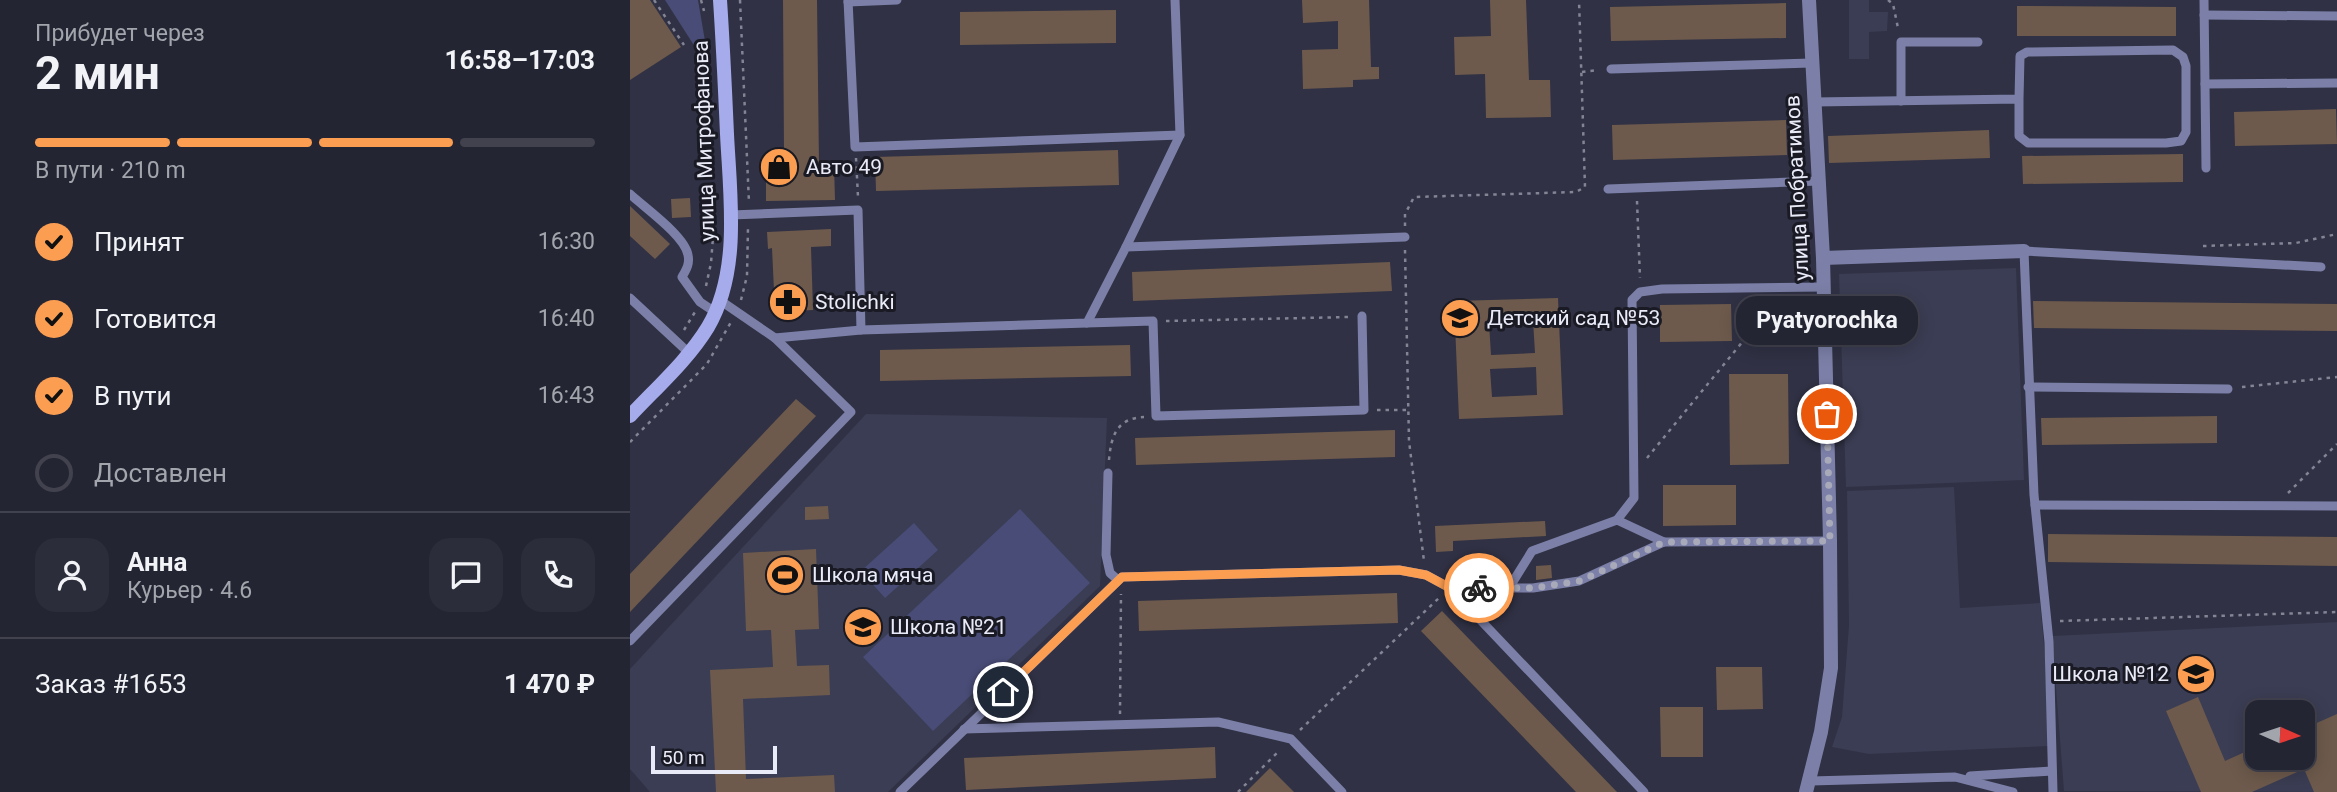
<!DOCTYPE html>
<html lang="ru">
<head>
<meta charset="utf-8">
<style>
	:root { --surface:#242533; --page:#2c2d3b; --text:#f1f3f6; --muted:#a3a5ac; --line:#41424e; --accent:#fc9e52 }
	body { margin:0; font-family:Roboto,sans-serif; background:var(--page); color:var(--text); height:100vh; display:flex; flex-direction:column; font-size:26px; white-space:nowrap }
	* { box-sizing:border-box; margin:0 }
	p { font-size:23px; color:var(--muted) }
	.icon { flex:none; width:38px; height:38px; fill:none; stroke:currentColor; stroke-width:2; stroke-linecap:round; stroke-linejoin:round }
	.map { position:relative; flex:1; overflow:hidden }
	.sheet { display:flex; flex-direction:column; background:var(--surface); width:630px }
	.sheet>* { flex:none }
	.needle { width:46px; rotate:93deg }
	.buttons { position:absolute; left:1615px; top:700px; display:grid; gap:14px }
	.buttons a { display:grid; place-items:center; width:70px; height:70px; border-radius:14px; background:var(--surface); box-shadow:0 4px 18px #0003,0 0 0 2px var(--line); font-size:35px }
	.scale { position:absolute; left:21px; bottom:18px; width:126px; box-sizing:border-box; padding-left:7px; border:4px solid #eaebf8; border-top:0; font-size:19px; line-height:24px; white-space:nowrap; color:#eaebf8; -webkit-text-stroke:5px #191a23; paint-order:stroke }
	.pin { position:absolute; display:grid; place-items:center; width:60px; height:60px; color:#fff; margin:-30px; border:4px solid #fff; border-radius:50%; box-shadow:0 2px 7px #0007 }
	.courier { position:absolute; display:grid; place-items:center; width:70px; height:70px; margin:-35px; border:5px solid #fc9e52; border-radius:50%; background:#fff; color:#222; box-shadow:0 2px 9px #0007 }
	.bubble { position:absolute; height:49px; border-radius:21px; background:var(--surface); box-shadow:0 4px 18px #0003,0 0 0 2px var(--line); font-size:23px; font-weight:700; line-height:49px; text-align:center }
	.overview em { font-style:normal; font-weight:700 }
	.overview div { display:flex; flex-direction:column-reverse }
	.overview { display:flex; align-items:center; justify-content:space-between; height:119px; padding:0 35px }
	h1 { font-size:46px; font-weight:700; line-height:52px }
	.bar { display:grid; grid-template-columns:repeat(4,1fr); gap:10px 7px; align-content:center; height:84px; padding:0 35px }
	.bar i { height:9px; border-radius:5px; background:var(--line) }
	.bar .selected { background:var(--accent) }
	.bar p { grid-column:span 4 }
	.line { display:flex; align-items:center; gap:18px; padding:0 35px; border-top:2px solid var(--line) }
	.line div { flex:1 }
	.round { display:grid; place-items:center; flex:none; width:74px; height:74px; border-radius:21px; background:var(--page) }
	ol { padding:0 35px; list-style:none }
	li { display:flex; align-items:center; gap:21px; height:77px }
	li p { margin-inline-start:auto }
	li .icon { padding:7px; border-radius:50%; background:var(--accent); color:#111; stroke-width:4 }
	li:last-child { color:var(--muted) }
	li i { width:38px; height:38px; border:4px solid var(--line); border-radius:50% }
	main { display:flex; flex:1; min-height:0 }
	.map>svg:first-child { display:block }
	.built { fill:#3b3d54; fill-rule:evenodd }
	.green { fill:#494c76 }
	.building { fill:#6d5a4c; fill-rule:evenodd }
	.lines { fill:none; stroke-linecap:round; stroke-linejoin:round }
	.path { stroke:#838494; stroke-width:2.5; stroke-dasharray:3.5 5; stroke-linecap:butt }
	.service { stroke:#7c80a8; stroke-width:9 }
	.minor { stroke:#7c80a8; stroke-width:14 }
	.tertiary { stroke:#7c80a8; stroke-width:14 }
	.secondary { stroke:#a5abeb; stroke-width:14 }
	.done { stroke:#a9aab9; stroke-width:7; stroke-dasharray:0 12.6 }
	.route { stroke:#fc9e52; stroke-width:9 }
	.labels { text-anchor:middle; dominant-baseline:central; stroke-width:6; stroke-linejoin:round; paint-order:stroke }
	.street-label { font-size:21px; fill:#eaebf8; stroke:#191a23 }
	.poi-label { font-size:21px; fill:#eaebf8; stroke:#191a23; text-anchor:start }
</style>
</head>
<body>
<main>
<section class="sheet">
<div class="overview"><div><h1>2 мин</h1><p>Прибудет через</p></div><em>16:58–17:03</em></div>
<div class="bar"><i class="selected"></i><i class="selected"></i><i class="selected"></i><i></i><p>В пути · 210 m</p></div>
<ol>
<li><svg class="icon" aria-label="check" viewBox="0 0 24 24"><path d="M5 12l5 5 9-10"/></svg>Принят<p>16:30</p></li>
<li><svg class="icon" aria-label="check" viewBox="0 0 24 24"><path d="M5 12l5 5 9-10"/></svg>Готовится<p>16:40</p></li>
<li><svg class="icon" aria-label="check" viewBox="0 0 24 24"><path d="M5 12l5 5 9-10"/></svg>В пути<p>16:43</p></li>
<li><i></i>Доставлен</li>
</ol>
<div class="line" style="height:126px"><a class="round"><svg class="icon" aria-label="person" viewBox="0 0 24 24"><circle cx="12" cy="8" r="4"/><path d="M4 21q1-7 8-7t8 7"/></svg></a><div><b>Анна</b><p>Курьер · 4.6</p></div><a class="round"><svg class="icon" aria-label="chat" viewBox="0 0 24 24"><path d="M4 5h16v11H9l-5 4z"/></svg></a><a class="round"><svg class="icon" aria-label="phone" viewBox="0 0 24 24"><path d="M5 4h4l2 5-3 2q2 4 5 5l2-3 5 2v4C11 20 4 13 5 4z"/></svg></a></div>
<div class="line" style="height:91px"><div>Заказ #1653</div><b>1 470 ₽</b></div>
</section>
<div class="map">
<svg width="1707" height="792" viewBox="0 0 1707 792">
	<rect width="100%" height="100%" fill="#303144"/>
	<g class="built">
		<polygon points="1219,0 1239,0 1239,12 1258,12 1257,31 1239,32 1239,59 1219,59"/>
		<polygon points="1386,268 1394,480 1216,487 1209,274"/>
		<polygon points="236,414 477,418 470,586 258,792 20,792 0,769 0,669"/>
		<polygon points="1324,487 1330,608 1410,603 1415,656 1418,746 1239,754 1202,747 1212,717 1219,625 1217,491"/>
		<path d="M 1707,622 L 1707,792 L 1434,791 L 1422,636 ZM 1628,712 L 1673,712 L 1673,758 L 1628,758 Z"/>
	</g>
	<g class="green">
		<polygon points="35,0 68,0 75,41 74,61"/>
		<polygon points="390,509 460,583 303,731 233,657"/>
		<polygon points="284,523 308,550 255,598 231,571"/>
	</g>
	<g class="building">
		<polygon points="0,0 20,0 51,47 0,80"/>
		<polygon points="153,0 187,0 189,165 204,165 205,200 136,201 136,152 154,152"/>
		<polygon points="672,0 739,0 741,67 749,67 749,79 723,80 723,87 673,89 672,50 708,49 708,21 673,23"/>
		<polygon points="860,0 896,0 899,80 920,80 921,117 856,118 855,74 825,75 824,37 861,36"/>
		<polygon points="1156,3 1156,38 981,41 980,7"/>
		<polygon points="1387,6 1546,7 1546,36 1387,36"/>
		<polygon points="486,10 486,43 330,45 330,12"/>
		<polygon points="1706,109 1707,144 1605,146 1604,112"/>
		<polygon points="1156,120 1157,155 983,160 982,125"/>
		<polygon points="1359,130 1360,158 1199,163 1198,136"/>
		<polygon points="488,150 489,185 246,191 245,157"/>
		<polygon points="1553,154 1553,182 1393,184 1392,156"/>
		<polygon points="60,198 61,217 42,218 41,199"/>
		<polygon points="0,206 40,244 25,259 0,236"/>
		<polygon points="201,229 201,246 181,247 183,310 145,312 142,248 138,249 137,232"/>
		<polygon points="760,262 762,291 503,301 502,272"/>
		<path d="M 928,298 L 933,415 L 829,419 L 824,301 ZM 903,320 L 905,353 L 861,355 L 859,323 ZM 906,367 L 907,395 L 862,397 L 860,369 Z"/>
		<polygon points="1403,301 1707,304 1707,331 1404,328"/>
		<polygon points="1101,304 1102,341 1030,342 1030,305"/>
		<polygon points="500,345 501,376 250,381 250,350"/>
		<polygon points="1099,374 1158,374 1159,464 1100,465"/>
		<polygon points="166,399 186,416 0,612 0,574"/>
		<polygon points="1587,416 1587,443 1412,445 1411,418"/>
		<polygon points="765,430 765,457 506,465 505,438"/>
		<polygon points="1033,485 1106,485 1106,525 1033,526"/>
		<polygon points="198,506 199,519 175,520 175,507"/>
		<polygon points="915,521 916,536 823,541 823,551 806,552 805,526"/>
		<polygon points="1418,534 1707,537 1707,566 1418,562"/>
		<polygon points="186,549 189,629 165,630 167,666 199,665 200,695 113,699 116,779 204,775 205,792 86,792 80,670 143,667 141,630 116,631 113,553"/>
		<polygon points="921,565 922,578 906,580 906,566"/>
		<polygon points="767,593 768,623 509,631 508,601"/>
		<polygon points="812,611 960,764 987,792 946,792 791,631"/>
		<polygon points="1086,667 1132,667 1133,709 1087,710"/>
		<polygon points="1568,697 1595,761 1628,746 1628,758 1673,758 1673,729 1707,714 1707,792 1684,792 1674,769 1622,792 1571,792 1536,711"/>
		<polygon points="1030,707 1073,707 1073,757 1031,757"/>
		<polygon points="585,747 586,778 336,790 334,758"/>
		<polygon points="640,768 664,792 616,792"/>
	</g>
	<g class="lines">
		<g class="path">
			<polyline points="24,0 54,45"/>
			<polyline points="71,0 74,11"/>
			<polyline points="110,0 119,203"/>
			<polyline points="1258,0 1263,4 1268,28"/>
			<polyline points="952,72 968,70"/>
			<polyline points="226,158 228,197"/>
			<polyline points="1007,201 1010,278"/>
			<polyline points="775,226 775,214 784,197 946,192 955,187 949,0"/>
			<polyline points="1573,246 1666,243 1707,234"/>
			<polyline points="775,250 779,441 794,561"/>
			<polyline points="76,286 81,263 84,224"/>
			<polyline points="111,300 117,276 118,227"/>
			<polyline points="536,321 719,317"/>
			<polyline points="54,330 65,312"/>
			<polyline points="1612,387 1707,377"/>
			<polyline points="747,410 778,410"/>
			<polyline points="0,442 77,364 101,322"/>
			<polyline points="1017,458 1146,301"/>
			<path d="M 479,460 C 481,436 487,418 514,417"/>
			<polyline points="1658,493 1707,444"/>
			<polyline points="1430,621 1707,612"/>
			<polyline points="490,714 491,594"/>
			<polyline points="670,730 810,597"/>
			<polyline points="608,792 650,750"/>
		</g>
		<g class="service">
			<polyline points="218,0 225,147 550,135"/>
			<polyline points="1574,0 1576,168"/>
			<polyline points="218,2 267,0"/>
			<polyline points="1574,15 1707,16"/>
			<polyline points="981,69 1181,63"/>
			<polyline points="1575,84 1707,83"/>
			<polyline points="1271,101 1271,42 1348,42"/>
			<polyline points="1184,102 1389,99 1390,56 1397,52 1543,50 1553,57 1556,66 1556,132 1551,141 1536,143 1398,143 1389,136 1389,99"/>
			<polyline points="978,189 1188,181"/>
			<path d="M 0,194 C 15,208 55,236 58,255 C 60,264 56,270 52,277 L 70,302 L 85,312"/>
			<polyline points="101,215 228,210 231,330"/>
			<polyline points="496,247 550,135 545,0"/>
			<polyline points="0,298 59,353"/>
			<polyline points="457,323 523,321 526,416 734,410 732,316"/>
			<polyline points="145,338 231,330 457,323 496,247 775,237"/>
			<polyline points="1398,387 1598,389"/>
			<polyline points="478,473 476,555 480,573 488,580"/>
			<polyline points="1405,505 1707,506"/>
			<polyline points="987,520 1004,498 1002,300 1010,292 1032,289 1193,287"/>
			<polyline points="1034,542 1200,541"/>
			<polyline points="820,588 903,588 949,581 1034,542 987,520 902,551 879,588"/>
			<polyline points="0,641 221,412 145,338 91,301"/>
			<polyline points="334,729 588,722 661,739 712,792"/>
			<polyline points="1340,776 1422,771"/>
			<polyline points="1181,781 1325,777 1383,792"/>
			<polyline points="270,792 492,577 769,570 796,575 820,588 1014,792"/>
			<polyline points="1423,792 1419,642 1404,495 1394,251 1691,267"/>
		</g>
		<polyline class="minor" points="1193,258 1394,251"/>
		<polyline class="tertiary" points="1176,792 1191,732 1201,668 1200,541 1193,258 1179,0"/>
		<path class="secondary" d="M 0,416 C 26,388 58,360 78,327 C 111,271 100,196 97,134 C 95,89 93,44 90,0"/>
	</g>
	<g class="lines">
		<polyline class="done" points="849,588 903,588 950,581 1034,542 1200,541 1197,414"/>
		<polyline class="route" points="373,692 492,577 769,570 796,575 820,588 849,588"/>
	</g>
	<defs>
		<g id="shop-disc" transform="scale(2.0125)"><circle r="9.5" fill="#fc9e52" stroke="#191a23"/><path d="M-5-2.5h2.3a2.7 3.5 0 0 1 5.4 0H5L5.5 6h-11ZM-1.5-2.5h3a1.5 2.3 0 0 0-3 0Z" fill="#111"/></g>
		<g id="pharmacy-disc" transform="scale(2.0125)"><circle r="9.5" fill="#fc9e52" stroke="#191a23"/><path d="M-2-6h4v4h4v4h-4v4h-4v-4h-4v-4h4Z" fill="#111"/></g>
		<g id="school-disc" transform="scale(2.0125)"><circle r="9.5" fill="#fc9e52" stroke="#191a23"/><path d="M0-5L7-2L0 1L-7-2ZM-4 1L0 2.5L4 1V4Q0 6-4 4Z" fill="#111"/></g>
		<g id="stadium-disc" transform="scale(2.0125)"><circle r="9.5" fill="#fc9e52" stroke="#191a23"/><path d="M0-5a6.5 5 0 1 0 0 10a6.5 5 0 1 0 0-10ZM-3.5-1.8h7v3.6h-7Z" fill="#111"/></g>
	</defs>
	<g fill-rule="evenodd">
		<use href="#shop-disc" x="149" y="167"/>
		<use href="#pharmacy-disc" x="158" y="302"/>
		<use href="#school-disc" x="830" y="318"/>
		<use href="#stadium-disc" x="155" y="575"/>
		<use href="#school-disc" x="233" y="627"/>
		<use href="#school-disc" x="1566" y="674"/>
	</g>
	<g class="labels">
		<g class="street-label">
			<text transform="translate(74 141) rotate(-92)">улица Митрофанова</text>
			<text transform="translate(1167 188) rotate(-93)">улица Побратимов</text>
		</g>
		<g class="poi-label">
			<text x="176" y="167">Авто 49</text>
			<text x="185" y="302">Stolichki</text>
			<text x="857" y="318">Детский сад №53</text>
			<text x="182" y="575">Школа мяча</text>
			<text x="260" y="627">Школа №21</text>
			<text x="1539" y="674" text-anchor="end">Школа №12</text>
		</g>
	</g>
</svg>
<div class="buttons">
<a><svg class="needle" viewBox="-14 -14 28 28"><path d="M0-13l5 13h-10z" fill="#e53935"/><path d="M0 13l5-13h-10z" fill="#a3a5ac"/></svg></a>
</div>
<div class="scale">50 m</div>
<div class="pin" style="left:1197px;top:414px;background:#ea580c"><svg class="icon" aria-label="bag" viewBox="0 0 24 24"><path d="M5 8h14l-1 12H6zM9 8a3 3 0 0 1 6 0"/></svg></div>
<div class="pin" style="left:373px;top:692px;background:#1f2937"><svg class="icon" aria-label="home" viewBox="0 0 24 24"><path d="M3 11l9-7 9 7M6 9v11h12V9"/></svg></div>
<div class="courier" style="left:849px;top:588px"><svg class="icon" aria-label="bike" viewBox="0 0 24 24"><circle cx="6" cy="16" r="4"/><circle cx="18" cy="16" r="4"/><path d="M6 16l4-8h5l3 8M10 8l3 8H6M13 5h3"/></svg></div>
<div class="bubble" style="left:1106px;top:296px;width:182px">Pyatyorochka</div>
</div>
</main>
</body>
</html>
